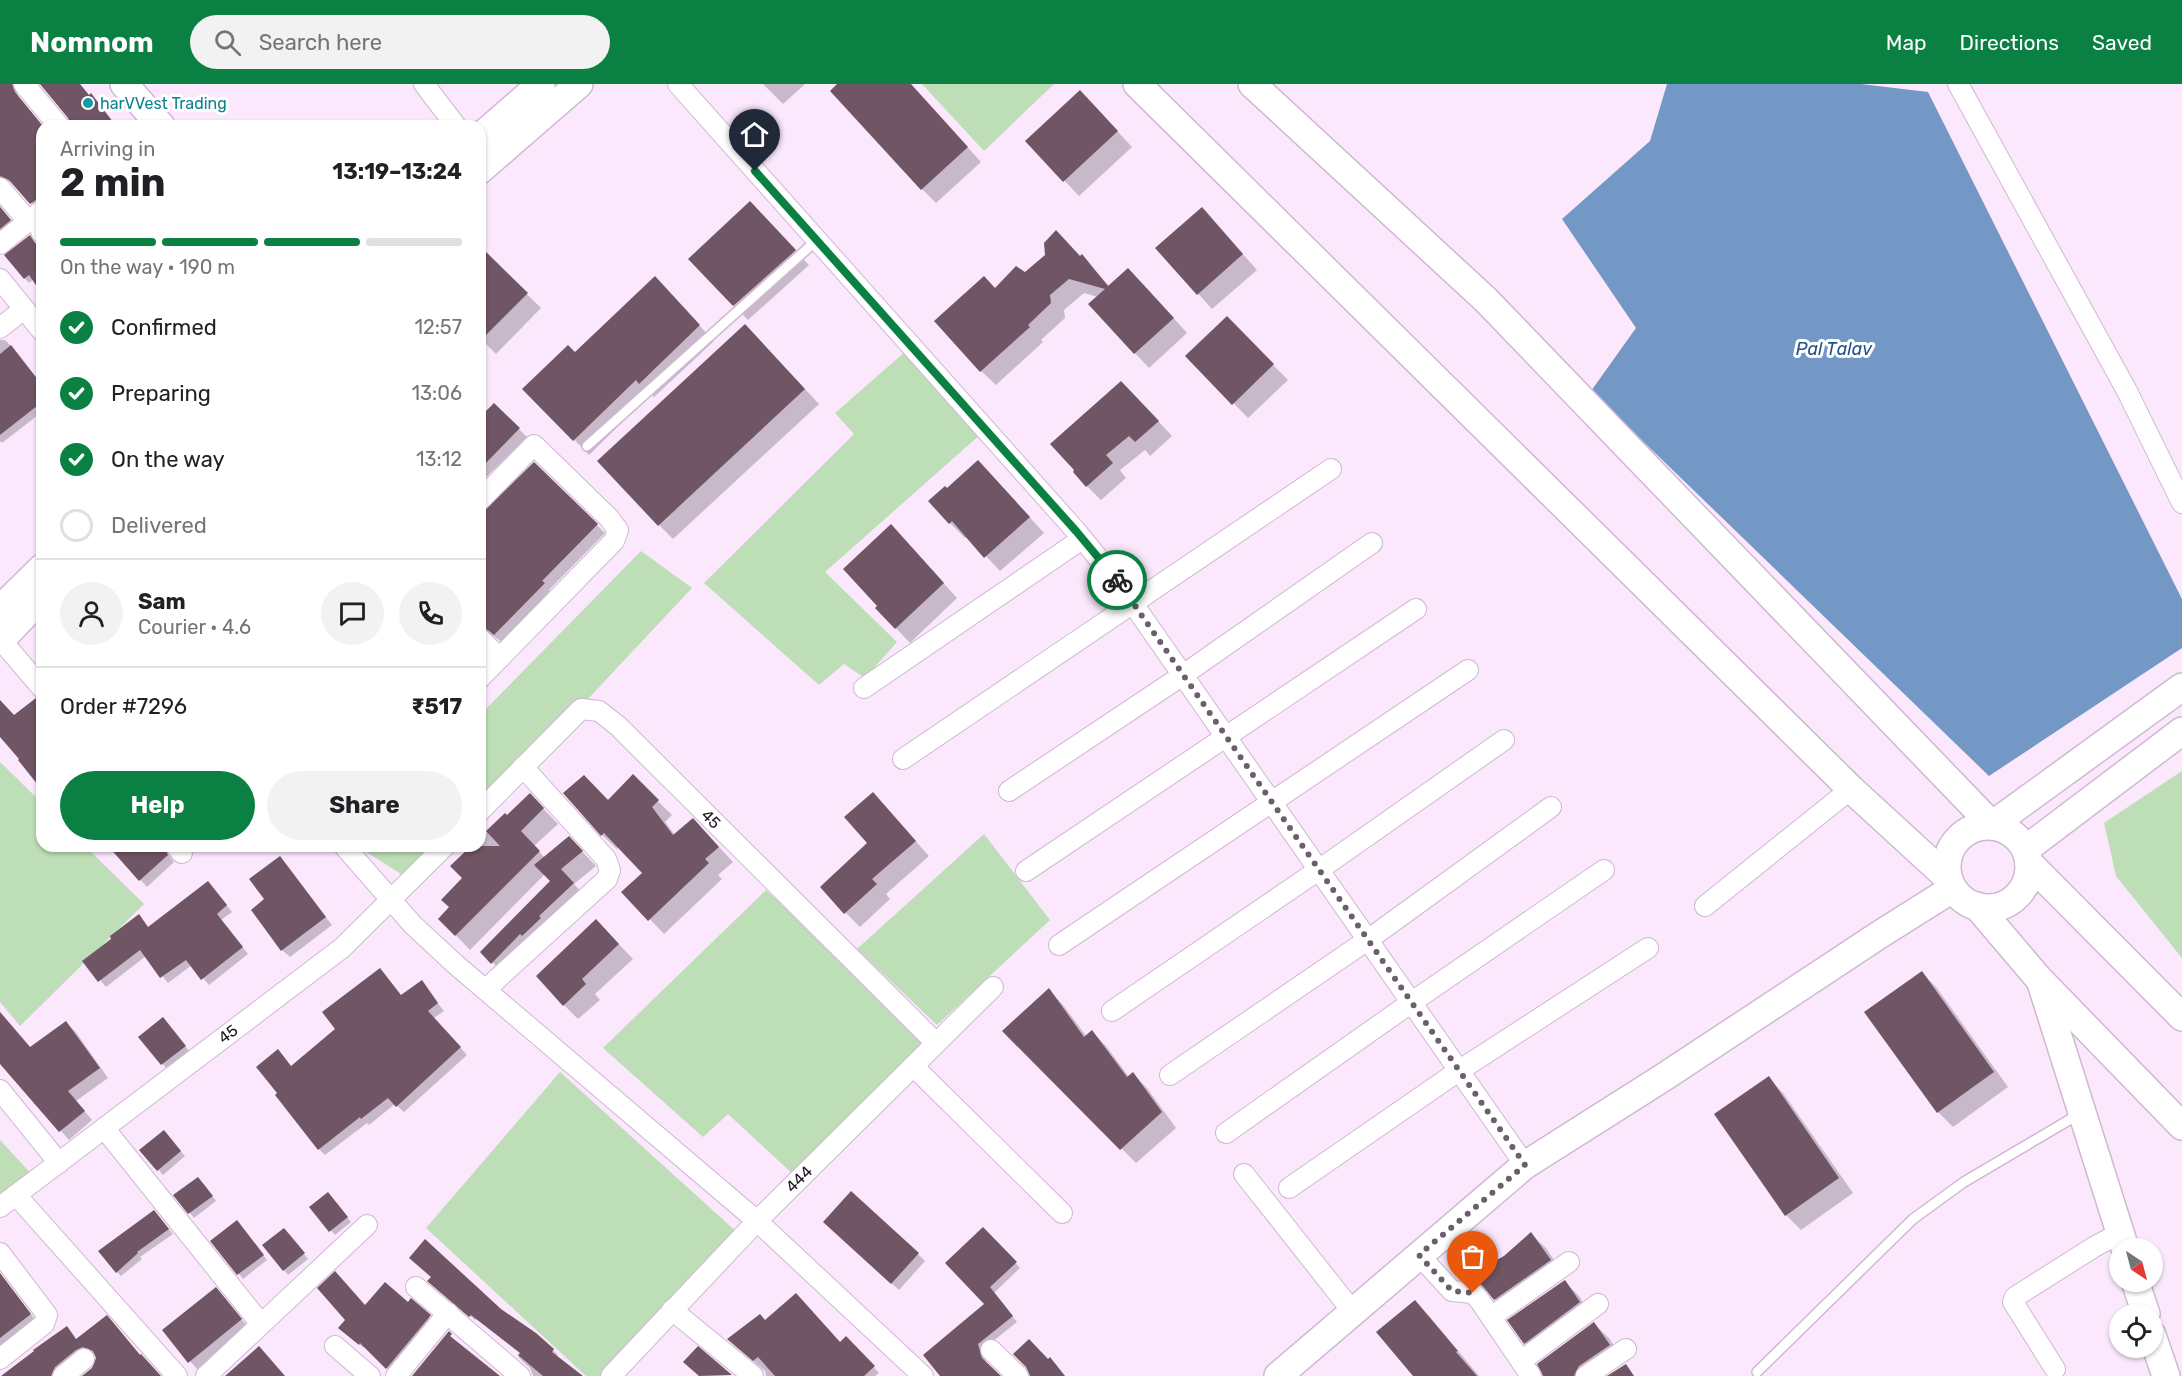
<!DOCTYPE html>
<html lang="en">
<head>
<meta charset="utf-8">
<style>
	:root { --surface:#fff; --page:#f2f2f2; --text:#202124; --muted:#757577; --line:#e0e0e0; --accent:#0b8043 }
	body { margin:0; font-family:Rubik,sans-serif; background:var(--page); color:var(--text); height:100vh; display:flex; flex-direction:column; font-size:22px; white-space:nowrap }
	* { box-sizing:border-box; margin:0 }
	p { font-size:20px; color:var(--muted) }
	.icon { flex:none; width:33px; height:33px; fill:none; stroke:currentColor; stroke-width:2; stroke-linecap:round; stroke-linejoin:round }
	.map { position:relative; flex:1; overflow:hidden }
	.drawer { position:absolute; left:36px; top:36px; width:450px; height:732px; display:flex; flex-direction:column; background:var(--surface); border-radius:18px; box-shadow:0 2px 4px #0004 }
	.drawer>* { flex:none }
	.needle { width:39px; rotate:144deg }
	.controls { position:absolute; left:2109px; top:1154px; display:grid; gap:12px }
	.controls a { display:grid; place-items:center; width:54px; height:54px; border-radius:50%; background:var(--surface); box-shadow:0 2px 4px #0004; font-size:30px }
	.pin { position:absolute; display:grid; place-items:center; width:51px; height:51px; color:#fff; margin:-62px -26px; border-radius:50% 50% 50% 0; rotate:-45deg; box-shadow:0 0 6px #0007 }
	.pin .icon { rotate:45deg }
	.courier { position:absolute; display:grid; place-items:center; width:60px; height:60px; margin:-30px; border:4px solid #0b8043; border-radius:50%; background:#fff; color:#222; box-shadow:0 2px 8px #0007 }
	.headline em { font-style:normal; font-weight:700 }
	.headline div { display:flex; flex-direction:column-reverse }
	.headline { display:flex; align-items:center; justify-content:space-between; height:102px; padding:0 24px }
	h1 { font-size:39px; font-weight:700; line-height:45px }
	.bar { display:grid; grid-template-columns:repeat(4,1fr); gap:9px 6px; align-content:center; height:72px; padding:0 24px }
	.bar i { height:8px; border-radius:4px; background:var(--line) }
	.bar .current { background:var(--accent) }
	.bar p { grid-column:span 4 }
	.line { display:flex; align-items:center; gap:15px; padding:0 24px; border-top:2px solid var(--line) }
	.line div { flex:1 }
	.round { display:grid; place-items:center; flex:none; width:63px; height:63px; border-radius:32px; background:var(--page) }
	ol { padding:0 24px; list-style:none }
	li { display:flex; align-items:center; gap:18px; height:66px }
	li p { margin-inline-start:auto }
	li .icon { padding:6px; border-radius:50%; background:var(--accent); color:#fff; stroke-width:4 }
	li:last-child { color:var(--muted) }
	li i { width:33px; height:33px; border:3px solid var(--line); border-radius:50% }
	.primary-button { display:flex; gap:12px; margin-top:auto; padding:12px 24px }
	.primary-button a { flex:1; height:69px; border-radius:36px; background:var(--accent); color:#fff; font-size:24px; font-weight:700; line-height:69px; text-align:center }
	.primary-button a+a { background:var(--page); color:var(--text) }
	header { display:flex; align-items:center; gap:36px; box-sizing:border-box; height:84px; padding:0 30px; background:var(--accent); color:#fff }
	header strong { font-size:28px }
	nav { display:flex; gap:33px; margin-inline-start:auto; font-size:21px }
	.search { width:420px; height:54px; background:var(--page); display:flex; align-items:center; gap:15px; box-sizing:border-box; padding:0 21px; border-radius:33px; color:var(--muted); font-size:22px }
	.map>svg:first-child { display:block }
	.green { fill:#bedeb7 }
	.water { fill:#7498c5 }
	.shadow { fill:#0003 }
	.building { fill:#705564 }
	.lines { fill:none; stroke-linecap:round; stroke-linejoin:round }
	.lane-casing { stroke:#cfb8d2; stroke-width:12 }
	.street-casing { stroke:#cfb8d2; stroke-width:22 }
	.secondary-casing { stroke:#cfb8d2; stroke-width:30 }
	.lane { stroke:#fff; stroke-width:9 }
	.street { stroke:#fff; stroke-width:20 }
	.secondary { stroke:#fff; stroke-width:27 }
	.done { stroke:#6b5f6c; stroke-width:6; stroke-dasharray:0 10.8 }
	.route { stroke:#0b8043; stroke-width:8 }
	.culture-dot { fill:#0f9aa8; stroke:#fff; stroke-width:2 }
	.labels { text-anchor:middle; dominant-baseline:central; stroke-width:6; stroke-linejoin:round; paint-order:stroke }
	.culture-label { font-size:16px; fill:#0d838f; stroke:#fff; text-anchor:start }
	.street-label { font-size:16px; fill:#1d151e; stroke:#fff }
	.water-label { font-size:18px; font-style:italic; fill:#21528b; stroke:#fff }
</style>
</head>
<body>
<header>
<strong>Nomnom</strong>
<div class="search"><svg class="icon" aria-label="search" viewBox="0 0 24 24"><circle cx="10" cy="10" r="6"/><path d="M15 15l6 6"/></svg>Search here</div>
<nav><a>Map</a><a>Directions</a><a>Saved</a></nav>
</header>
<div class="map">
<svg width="2182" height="1292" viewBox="0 0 2182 1292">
	<rect width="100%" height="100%" fill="#fbe8fd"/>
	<g class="green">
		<polygon points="922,0 1054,0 984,67"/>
		<polygon points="907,266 982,349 825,488 897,558 865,594 844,580 819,601 704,499 854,350 835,329"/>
		<polygon points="641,467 692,504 480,730 480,631"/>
		<polygon points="0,678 42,719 42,762 85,762 144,820 20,942 0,918"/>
		<polygon points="2182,687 2182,874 2116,792 2104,739"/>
		<polygon points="984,750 1050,836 937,941 857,865"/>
		<polygon points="357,762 450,762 415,799"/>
		<polygon points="766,806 931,957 795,1092 728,1030 703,1053 603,964"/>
		<polygon points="560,988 739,1150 610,1292 586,1292 426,1144"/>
		<polygon points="0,1056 36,1095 0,1123"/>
	</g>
	<polygon class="water" points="1667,0 1861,0 1928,8 2182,515 2182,564 1989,692 1591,307 1636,244 1562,135 1650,57"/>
	<g class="shadow">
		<polygon points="0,0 17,0 16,7 19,14 42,42 42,120 36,124 14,99 9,97 0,98"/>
		<polygon points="763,0 805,0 783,20"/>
		<polygon points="840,0 910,0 981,78 936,119 922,105"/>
		<polygon points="1095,23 1132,63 1079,112 1027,57"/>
		<polygon points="0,122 15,141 0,153"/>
		<polygon points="764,133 809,181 748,236 690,175"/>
		<polygon points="1216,140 1257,186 1212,225 1157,164"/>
		<polygon points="30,153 36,161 42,162 42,206 34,195 29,199 9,176"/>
		<polygon points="480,164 541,224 496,270 480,254"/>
		<polygon points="1082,172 1110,203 1143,200 1187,249 1149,284 1135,269 1098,213 1084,209 1064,226 1065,234 1041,256 1043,258 996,301 981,287 995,206 1025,190"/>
		<polygon points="669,209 714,257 654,313 651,310 589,371 525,305"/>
		<polygon points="1227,234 1288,296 1248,334 1187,272"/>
		<polygon points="0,256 5,256 11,262 42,301 42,328 2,359 0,357"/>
		<polygon points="759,256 819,320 673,455 659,441"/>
		<polygon points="1136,313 1172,352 1150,372 1145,366 1120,386 1126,394 1101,416 1087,402"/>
		<polygon points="494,321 527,353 480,399 480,335"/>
		<polygon points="534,380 605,449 549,506 551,508 502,558 492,551 480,554 480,433"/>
		<polygon points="992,392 1044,449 1000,487 967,452 965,454 950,439 930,417 947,406"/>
		<polygon points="905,457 957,514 910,559 877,524"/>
		<polygon points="633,693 672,731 665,738 675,751 707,750 733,778 718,791 722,795 664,850 624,808 644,789 619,763 617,765 602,751 609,718"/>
		<polygon points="873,710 929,772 886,810 890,815 860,843 845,828 869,760"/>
		<polygon points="530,711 558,740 534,762 545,774 569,754 596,782 574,800 587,814 507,893 482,868 552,797 545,790 470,866 440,835 451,824 464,794 473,762 480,762 480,755 505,731 507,733"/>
		<polygon points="110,762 162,762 174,778 147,803"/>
		<polygon points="280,774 332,841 290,873 282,866 266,816"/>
		<polygon points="214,805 232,828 221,836 248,870 209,901 192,881 168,899 146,872 106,903 84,877 139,832 149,844"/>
		<polygon points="611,852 633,875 595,910 600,916 578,935 564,921"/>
		<polygon points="1922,889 1936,903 2008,1003 1953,1043 1938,1028 1866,929"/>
		<polygon points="421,898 444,927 434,934 467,971 404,1028 395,1020 369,1041 367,1039 325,1071 319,1065 292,984"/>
		<polygon points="1049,906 1063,921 1087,953 1092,948 1106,962 1129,993 1133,990 1147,1004 1176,1044 1136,1079 1004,947"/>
		<polygon points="0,928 31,964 66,939 75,947 108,994 76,1017 92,1036 69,1056 0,978"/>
		<polygon points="167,939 189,967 167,985 140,953"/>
		<polygon points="1769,994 1783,1009 1853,1109 1801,1146 1786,1131"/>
		<polygon points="168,1053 185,1072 163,1091 142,1067"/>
		<polygon points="203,1099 216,1117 194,1134 176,1112"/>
		<polygon points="332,1115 351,1138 335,1151 311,1124"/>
		<polygon points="158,1132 173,1150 140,1173 142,1175 121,1192 117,1188"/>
		<polygon points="241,1142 267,1176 243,1195 212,1157"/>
		<polygon points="832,1145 918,1170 925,1177 899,1206"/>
		<polygon points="983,1145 1020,1184 994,1209 1017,1238 982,1266 987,1281 999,1292 942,1292 986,1220"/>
		<polygon points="289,1150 308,1175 288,1191 284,1186"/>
		<polygon points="1531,1150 1546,1164 1564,1191 1510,1230 1475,1196"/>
		<polygon points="0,1189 37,1238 0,1267"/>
		<polygon points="1565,1198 1579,1212 1593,1234 1539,1274 1525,1259"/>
		<polygon points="434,1201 500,1226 553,1266 558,1271 556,1273 580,1292 533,1292 530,1284 518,1273 521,1269 477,1235 475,1236"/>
		<polygon points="223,1212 248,1243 197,1285 164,1247"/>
		<polygon points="1415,1218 1429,1232 1479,1292 1415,1292"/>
		<polygon points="408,1220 434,1237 391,1288 365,1262 364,1264 345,1248 347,1236 365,1223"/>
		<polygon points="766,1238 840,1260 846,1254 879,1289 875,1292 766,1292 765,1287 734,1261"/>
		<polygon points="113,1239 158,1292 82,1292 96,1281 96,1269 88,1269 59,1292 2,1292"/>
		<polygon points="1594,1240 1609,1254 1623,1276 1600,1292 1544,1292"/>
	</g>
	<g class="building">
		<polygon points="0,0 12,0 15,8 43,42 42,112 30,120 9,96 0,92"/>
		<polygon points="40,0 80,0 89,11 91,9 116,42 71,42 68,34"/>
		<polygon points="837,0 911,0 968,63 921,106 830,7"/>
		<polygon points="1080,6 1118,47 1063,98 1025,57"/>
		<polygon points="750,117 796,166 733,222 688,175"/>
		<polygon points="0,123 11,136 0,145"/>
		<polygon points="1202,123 1243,170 1197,211 1155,164"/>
		<polygon points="1056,146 1080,172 1082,170 1108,202 1128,184 1174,234 1134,270 1088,220 1105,205 1069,195 1050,211 1051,219 1028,241 1030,243 980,288 934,237 984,192 995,204 1016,182 1025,188 1045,171 1044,159"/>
		<polygon points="30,151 35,159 42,162 42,210 29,191 24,195 4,171"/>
		<polygon points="480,162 528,209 480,257"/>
		<polygon points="655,192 700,241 639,300 636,296 573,357 522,305 568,261 575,268"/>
		<polygon points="1227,232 1274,280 1232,321 1185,272"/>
		<polygon points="745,240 805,305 658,442 597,377"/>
		<polygon points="11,261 42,301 42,318 0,351 0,270"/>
		<polygon points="1121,297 1159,337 1135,358 1129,352 1106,371 1113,379 1086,403 1073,388 1074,386 1050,360"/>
		<polygon points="494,319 520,344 480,385 480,333"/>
		<polygon points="978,376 1030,433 984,474 952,437 949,440 928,417 945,402 947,404"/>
		<polygon points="534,378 598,440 542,497 545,499 494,551 488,546 480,543 480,431"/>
		<polygon points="891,440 944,499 895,545 875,524 877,522 843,485"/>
		<polygon points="36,614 42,616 42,706 18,676 19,675 0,653 0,616 14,631"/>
		<polygon points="633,690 659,716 652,723 673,751 693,734 719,763 705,775 709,779 648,837 621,808 642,789 604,749 601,752 563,709 584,691 608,716"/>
		<polygon points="873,708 916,757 872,795 877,800 844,830 820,803 867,759 844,733"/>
		<polygon points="530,709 544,724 521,747 540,767 455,852 438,835 449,823 441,816 462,794 450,782 471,762 500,762 486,747 505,729 507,731"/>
		<polygon points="569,752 583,767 561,785 574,799 539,832 541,834 522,852 520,850 491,880 480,868 550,797 534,781"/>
		<polygon points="108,762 164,762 168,771 139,797"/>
		<polygon points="280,772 326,833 281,867 251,826 264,815 249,795"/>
		<polygon points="208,797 227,821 217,830 243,863 201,896 186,876 160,894 140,866 98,898 82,877 111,855 110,852 139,830 148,843"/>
		<polygon points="596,835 619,860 582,895 586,900 563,922 536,892"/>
		<polygon points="380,884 401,911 422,896 438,919 428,927 461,963 396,1023 388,1014 361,1035 360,1033 318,1066 275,1011 277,1009 256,983 278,965 291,982 335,945 322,928"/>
		<polygon points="1922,887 1994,988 1937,1029 1864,928"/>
		<polygon points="1049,904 1084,953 1092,946 1127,993 1133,988 1162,1028 1120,1066 1002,947"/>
		<polygon points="0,928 30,963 66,937 100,984 68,1007 85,1027 59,1048 0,980"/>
		<polygon points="163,933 186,962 161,981 138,953"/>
		<polygon points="1769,992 1839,1094 1785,1132 1714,1030"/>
		<polygon points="164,1046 181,1067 157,1087 139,1066"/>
		<polygon points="198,1093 213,1112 188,1130 173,1111"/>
		<polygon points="851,1107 919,1169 891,1200 823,1138"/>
		<polygon points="328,1108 348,1133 329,1148 309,1123"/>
		<polygon points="154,1126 169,1145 137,1168 138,1169 116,1189 98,1167"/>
		<polygon points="237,1136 264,1171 237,1191 210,1157"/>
		<polygon points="983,1143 1017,1178 990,1203 1013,1232 978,1260 982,1274 1001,1292 940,1292 923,1271 984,1220 945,1179"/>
		<polygon points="284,1144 305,1169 283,1187 262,1161"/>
		<polygon points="1531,1148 1551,1176 1494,1216 1482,1201 1474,1197 1470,1191 1504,1172"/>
		<polygon points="425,1155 501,1225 536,1249 554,1265 552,1268 583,1292 543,1292 518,1271 520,1269 471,1231 469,1233 427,1197 431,1193 409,1174"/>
		<polygon points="335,1187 365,1221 385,1198 408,1218 411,1214 431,1231 386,1285 360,1259 359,1261 338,1244 345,1236 317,1204"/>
		<polygon points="0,1189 31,1230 0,1254"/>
		<polygon points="1565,1196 1580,1218 1524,1260 1507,1236"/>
		<polygon points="216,1203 242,1235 188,1279 162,1246"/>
		<polygon points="796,1209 840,1258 846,1252 875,1282 864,1292 775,1292 758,1273 753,1277 727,1255 760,1230 765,1236"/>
		<polygon points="1415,1216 1458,1267 1456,1268 1477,1292 1413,1292 1376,1248"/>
		<polygon points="107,1231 140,1271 141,1270 161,1292 82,1292 92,1284 96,1274 93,1267 83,1263 76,1266 55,1283 51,1292 1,1292 34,1267 33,1266 67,1242 76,1255"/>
		<polygon points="1594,1238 1610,1261 1579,1282 1574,1292 1543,1292 1537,1280"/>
		<polygon points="449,1247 452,1250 450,1252 500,1292 412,1292"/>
		<polygon points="1029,1255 1048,1275 1050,1273 1065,1292 1030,1292 1026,1283 1013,1270"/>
		<polygon points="259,1262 285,1292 225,1292"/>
		<polygon points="698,1262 732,1291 699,1292 683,1278"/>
		<polygon points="1626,1280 1634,1292 1607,1292"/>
	</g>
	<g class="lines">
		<g class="lane-casing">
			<g id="lane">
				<polyline points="587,362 817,156"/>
				<polyline points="1757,1288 1913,1135 1964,1098 2081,1029"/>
			</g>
		</g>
		<g class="street-casing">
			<g id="street">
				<polyline points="24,0 59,42"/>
				<polyline points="424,0 456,42"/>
				<polyline points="678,0 1076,447 1117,497 1525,1081"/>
				<polyline points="1958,0 2127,307 2182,419"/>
				<polyline points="0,104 28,137"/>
				<polyline points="41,147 42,149"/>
				<polyline points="0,160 42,126"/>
				<polyline points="0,195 42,247"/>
				<polyline points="0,244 24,225"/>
				<polyline points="480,416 534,361 609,434 618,446 614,457 480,594"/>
				<polyline points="480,555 500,574"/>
				<polyline points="1,556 42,604"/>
				<polyline points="864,604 1082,455"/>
				<polyline points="903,675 1331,385"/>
				<polyline points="1009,707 1183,591 1372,459"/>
				<polyline points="480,727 581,625 599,627 618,642 936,959"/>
				<polyline points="176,762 182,769"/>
				<polyline points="344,762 413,841 455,880 757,1137 923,1292"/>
				<polyline points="1026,787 1416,525"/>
				<polyline points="1705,822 1851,705"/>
				<polyline points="1059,861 1468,586"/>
				<polyline points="486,905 607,795 610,786 606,775 523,683"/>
				<polyline points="1112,927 1320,785 1504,656"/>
				<polyline points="913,982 1062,1129"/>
				<polyline points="1170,991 1369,855 1551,723"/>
				<polyline points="0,1006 59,1079"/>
				<polyline points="104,1044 261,1240"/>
				<polyline points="1226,1049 1412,918 1604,786"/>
				<polyline points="1244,1090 1353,1228"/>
				<polyline points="1289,1104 1460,986 1648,864"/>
				<polyline points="16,1111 177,1292"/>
				<polyline points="0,1123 342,864 445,762"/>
				<polyline points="0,1169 47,1231 44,1240 0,1275"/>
				<polyline points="1419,1171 1452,1207 1473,1209 1480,1217 1531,1292"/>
				<polyline points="416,1203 520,1292"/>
				<polyline points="672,1226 753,1292"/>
				<polyline points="1491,1233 1569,1178"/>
				<polyline points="335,1262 370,1292"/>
				<polyline points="991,1266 1018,1292"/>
				<polyline points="1521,1277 1598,1220"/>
				<polyline points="2055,1285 2013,1218 2015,1213 2094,1163 2120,1149"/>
				<polyline points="63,1292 84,1275"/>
				<polyline points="206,1292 367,1141"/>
				<polyline points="396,1292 448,1229"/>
				<polyline points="611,1292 757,1137 993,903"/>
				<polyline points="1586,1292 1626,1265"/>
			</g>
		</g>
		<g class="secondary-casing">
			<g id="secondary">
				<polyline points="124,0 161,42"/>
				<polyline points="1137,0 1851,705 1947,793"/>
				<polyline points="1252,0 1486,216 1992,741 2182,603"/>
				<polyline points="480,53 541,0"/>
				<polyline points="480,86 579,0"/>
				<polyline points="0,525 42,484"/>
				<polyline points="0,557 42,513"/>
				<circle cx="1988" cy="783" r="41"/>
				<polyline points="2026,765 2182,647"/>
				<polyline points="2029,779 2182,933"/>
				<polyline points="1977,822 2039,895 2182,1042"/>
				<polyline points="2042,902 2125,1164"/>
				<polyline points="2135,1197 2146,1230"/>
				<polyline points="2152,1251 2166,1292"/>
				<polyline points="1278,1292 1525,1081 1664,993 1879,851 1952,805"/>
			</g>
		</g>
		<use href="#lane" class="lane"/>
		<use href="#street" class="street"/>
		<use href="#secondary" class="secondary"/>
	</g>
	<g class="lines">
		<polyline class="done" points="1117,496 1525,1081 1419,1171 1452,1207 1473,1209"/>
		<polyline class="route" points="755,87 1076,447 1117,496"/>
	</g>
	<circle class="culture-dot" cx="88" cy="19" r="6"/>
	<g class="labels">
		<g class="culture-label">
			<text x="100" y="19">harVVest Trading</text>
		</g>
		<g class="street-label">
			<text transform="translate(711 735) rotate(45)">45</text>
			<text transform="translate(228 950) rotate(-37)">45</text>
			<text transform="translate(799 1095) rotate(-45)">444</text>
		</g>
		<g class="water-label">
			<text x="1834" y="265">Pal Talav</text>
		</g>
	</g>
</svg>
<div class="controls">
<a><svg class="needle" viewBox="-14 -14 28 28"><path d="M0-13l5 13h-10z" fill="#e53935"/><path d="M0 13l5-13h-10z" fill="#757577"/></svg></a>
<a><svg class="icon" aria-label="locate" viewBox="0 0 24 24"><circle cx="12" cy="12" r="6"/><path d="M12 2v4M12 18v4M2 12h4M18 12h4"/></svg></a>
</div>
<div class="pin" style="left:1473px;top:1209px;background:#ea580c"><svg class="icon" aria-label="bag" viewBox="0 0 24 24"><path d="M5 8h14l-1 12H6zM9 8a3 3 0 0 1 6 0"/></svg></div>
<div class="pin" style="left:755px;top:87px;background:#1f2937"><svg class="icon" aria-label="home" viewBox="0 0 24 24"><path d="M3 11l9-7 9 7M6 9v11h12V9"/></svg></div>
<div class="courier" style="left:1117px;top:496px"><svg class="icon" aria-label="bike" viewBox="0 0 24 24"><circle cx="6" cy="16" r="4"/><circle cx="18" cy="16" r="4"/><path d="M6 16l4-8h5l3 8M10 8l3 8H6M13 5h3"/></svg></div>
<section class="drawer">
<div class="headline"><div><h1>2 min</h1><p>Arriving in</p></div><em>13:19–13:24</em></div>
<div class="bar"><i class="current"></i><i class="current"></i><i class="current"></i><i></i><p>On the way · 190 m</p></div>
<ol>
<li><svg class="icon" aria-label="check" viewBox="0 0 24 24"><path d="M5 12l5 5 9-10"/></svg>Confirmed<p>12:57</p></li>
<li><svg class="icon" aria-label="check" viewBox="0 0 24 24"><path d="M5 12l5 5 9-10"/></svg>Preparing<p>13:06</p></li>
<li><svg class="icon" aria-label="check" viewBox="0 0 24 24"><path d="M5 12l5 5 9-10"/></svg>On the way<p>13:12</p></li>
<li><i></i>Delivered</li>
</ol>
<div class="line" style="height:108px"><a class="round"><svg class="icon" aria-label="person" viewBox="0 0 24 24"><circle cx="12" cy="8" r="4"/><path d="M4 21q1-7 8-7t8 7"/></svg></a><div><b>Sam</b><p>Courier · 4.6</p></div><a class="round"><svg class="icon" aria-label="chat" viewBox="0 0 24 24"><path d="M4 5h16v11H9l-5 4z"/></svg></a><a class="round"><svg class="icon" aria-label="phone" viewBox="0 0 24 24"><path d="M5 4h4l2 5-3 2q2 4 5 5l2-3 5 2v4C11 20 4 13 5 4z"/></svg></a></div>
<div class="line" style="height:78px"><div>Order #7296</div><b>₹517</b></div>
<div class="primary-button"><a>Help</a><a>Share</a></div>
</section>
</div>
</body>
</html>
